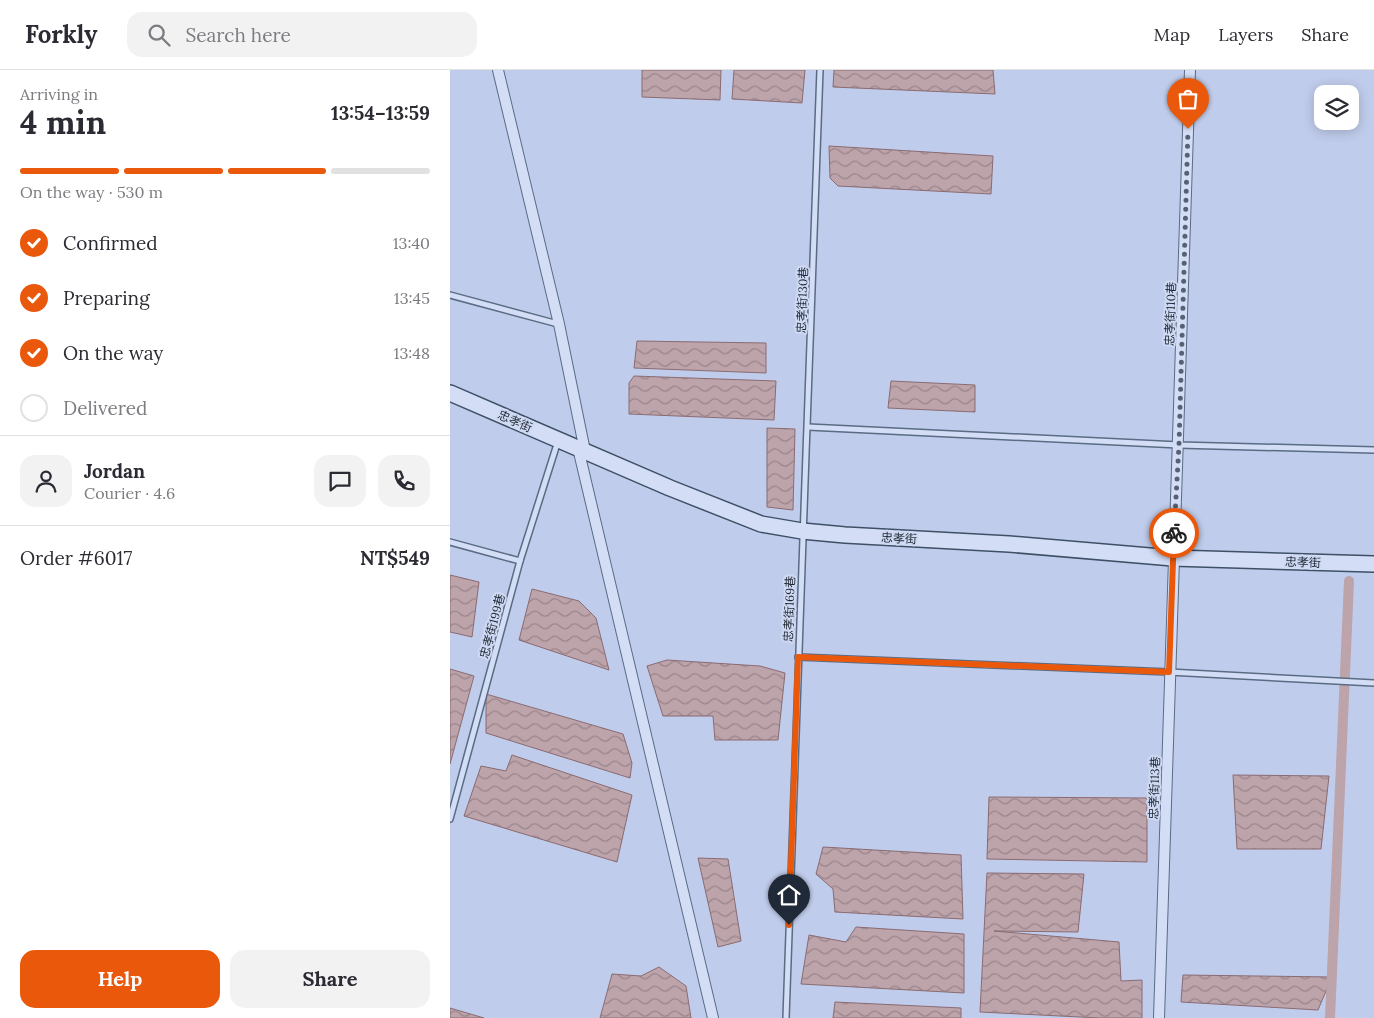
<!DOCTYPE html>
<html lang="en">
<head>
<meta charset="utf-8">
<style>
	:root { --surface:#fff; --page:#f2f2f3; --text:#2b2b33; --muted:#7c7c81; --line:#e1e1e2; --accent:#ea580c }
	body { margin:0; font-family:Lora,"Noto Sans TC",serif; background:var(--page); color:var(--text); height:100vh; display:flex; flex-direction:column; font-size:19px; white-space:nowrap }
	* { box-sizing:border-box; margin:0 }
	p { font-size:16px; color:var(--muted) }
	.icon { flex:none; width:28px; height:28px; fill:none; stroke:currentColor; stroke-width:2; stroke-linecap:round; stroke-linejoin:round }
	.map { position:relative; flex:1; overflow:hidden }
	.side { display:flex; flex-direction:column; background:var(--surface); width:450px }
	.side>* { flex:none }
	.tools { position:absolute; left:864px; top:15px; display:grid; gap:10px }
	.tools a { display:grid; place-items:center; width:45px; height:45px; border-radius:10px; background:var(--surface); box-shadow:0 2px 12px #0003; font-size:25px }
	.pin { position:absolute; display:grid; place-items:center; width:42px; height:42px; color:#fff; margin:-51px -21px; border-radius:50% 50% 50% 0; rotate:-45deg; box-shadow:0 0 5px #0007 }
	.pin .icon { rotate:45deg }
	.courier { position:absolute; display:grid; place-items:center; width:50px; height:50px; margin:-25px; border:4px solid #ea580c; border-radius:50%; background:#fff; color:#222; box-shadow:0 1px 6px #0007 }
	.overview em { font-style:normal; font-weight:700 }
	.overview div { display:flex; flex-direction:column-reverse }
	.overview { display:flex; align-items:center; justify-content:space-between; height:85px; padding:0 20px }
	h1 { font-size:32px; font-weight:700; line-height:38px }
	.bar { display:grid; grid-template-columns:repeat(4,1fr); gap:8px 5px; align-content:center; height:60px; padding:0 20px }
	.bar i { height:6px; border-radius:4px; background:var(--line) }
	.bar .selected { background:var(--accent) }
	.bar p { grid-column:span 4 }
	.line { display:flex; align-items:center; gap:12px; padding:0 20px; border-top:1px solid var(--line) }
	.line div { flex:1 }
	.round { display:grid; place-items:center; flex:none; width:52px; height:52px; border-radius:15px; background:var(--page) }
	ol { padding:0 20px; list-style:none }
	li { display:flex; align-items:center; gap:15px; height:55px }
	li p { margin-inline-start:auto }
	li .icon { padding:5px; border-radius:50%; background:var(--accent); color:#fff; stroke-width:4 }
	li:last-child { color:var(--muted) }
	li i { width:28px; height:28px; border:2px solid var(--line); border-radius:50% }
	.cta { display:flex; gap:10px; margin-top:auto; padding:10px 20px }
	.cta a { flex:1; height:58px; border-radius:15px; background:var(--accent); color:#fff; font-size:20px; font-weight:700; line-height:58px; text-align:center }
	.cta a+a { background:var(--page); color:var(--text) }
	header { display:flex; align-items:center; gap:30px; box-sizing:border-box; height:70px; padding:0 25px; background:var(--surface); border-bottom:1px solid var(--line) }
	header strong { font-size:24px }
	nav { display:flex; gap:28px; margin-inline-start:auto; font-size:18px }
	.search { width:350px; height:45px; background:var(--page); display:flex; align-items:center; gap:12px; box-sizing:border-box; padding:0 18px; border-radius:15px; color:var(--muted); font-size:19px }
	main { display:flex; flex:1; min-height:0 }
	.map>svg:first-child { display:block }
	.water { fill:url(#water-waves); stroke:#8a6b72 }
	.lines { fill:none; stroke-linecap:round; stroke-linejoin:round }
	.canal { stroke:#bda3aa; stroke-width:10 }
	.lane-casing { stroke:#596c83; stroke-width:8 }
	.street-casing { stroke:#596c83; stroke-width:12 }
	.secondary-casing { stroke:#3d5065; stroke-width:18 }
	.lane { stroke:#d3ddf6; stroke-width:5 }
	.street { stroke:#d3ddf6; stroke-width:10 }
	.secondary { stroke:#d3ddf6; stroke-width:15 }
	.done { stroke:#566173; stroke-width:5; stroke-dasharray:0 9 }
	.route { stroke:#ea580c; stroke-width:6 }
	.labels { text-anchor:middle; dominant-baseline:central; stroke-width:4; stroke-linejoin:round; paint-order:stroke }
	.street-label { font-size:12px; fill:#1d2833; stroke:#cfd9f3 }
</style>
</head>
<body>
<header>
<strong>Forkly</strong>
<div class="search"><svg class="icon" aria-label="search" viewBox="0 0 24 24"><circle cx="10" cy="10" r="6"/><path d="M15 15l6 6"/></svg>Search here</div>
<nav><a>Map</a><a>Layers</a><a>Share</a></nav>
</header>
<main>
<section class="side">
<div class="overview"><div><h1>4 min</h1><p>Arriving in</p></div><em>13:54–13:59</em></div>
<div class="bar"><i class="selected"></i><i class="selected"></i><i class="selected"></i><i></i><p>On the way · 530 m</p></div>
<ol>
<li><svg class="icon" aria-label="check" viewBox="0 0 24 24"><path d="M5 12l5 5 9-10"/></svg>Confirmed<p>13:40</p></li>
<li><svg class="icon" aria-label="check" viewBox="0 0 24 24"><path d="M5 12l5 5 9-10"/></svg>Preparing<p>13:45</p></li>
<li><svg class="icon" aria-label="check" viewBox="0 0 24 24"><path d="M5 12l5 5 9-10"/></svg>On the way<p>13:48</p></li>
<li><i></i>Delivered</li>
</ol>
<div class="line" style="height:90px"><a class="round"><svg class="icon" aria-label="person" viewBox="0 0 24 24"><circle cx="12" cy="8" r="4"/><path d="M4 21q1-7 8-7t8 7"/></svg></a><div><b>Jordan</b><p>Courier · 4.6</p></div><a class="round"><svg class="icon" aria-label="chat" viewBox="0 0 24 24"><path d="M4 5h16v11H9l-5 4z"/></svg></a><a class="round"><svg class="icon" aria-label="phone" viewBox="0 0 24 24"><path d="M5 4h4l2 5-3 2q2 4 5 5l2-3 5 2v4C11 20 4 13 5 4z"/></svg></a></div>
<div class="line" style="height:65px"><div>Order #6017</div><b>NT$549</b></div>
<div class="cta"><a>Help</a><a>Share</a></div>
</section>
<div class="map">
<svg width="924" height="948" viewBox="0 0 924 948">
	<defs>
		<pattern id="water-waves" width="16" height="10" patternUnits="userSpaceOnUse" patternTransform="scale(1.25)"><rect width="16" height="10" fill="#bda3aa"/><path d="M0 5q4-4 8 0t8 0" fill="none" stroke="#99858b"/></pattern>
	</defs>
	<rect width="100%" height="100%" fill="#c0cceb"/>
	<g class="water">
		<polygon points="192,0 271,0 270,30 192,27"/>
		<polygon points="284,0 355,0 352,33 282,29"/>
		<polygon points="384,0 543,0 545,24 383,17"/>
		<polygon points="379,76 543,86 541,124 388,116 380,108"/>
		<polygon points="187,271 316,273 316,303 184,298"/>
		<polygon points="184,306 326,311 324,350 179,344 179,313"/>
		<polygon points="441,311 525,315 525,342 438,338"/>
		<polygon points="317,358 345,359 343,440 317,437"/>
		<polygon points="0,505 29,512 22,567 0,562"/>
		<polygon points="82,519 129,531 146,548 159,600 69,570"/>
		<polygon points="217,590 310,596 335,603 328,670 265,670 263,646 213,646 197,596"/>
		<polygon points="0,599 24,606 0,694"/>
		<polygon points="36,624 173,664 182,693 180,708 36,663"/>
		<polygon points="62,685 182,725 167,792 14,746 31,696 56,701"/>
		<polygon points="783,705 879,706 871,779 787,779"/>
		<polygon points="539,727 697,728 697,792 537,789"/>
		<polygon points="373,777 511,785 513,849 385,842 383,819 366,804"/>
		<polygon points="248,788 278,789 291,871 268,877"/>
		<polygon points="537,803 634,804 628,862 544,861 669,872 671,911 692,910 692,948 650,948 530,942"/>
		<polygon points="406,857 514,864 514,923 351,914 359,865 396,872"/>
		<polygon points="209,897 236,916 241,948 150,948 162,904 191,906"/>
		<polygon points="733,905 882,907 868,940 731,932"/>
		<polygon points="385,932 511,938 511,948 383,948"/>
		<polygon points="0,938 34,948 0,948"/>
	</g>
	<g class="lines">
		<polyline class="canal" points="880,948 899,511"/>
		<g class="lane-casing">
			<g id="lane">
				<polyline points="0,225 108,254"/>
				<polyline points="358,357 729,375 924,380"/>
				<polyline points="0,472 70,491"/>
				<polyline points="348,587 719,602 924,613"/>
				<polyline points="0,749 70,491 108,371"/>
				<path d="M 336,948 C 346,632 359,316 370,0"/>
			</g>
		</g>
		<g class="street-casing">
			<g id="street">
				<polyline points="48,0 109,254 135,381"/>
				<polyline points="128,378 263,948"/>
				<polyline points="709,948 740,0"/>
			</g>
		</g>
		<g class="secondary-casing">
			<polyline id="secondary" points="0,323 220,418 311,454 352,461 395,465 559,474 723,488 924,494"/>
		</g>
		<use href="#lane" class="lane"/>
		<use href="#street" class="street"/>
		<use href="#secondary" class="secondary"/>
	</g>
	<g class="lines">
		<polyline class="done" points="724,463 729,375 738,59"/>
		<polyline class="route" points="339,855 348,587 719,602 724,463"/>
	</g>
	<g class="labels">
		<g class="street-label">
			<text transform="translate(352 230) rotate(-88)">忠孝街130巷</text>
			<text transform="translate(720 244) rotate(-88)">忠孝街110巷</text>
			<text transform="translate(65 351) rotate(24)">忠孝街</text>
			<text transform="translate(449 468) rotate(3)">忠孝街</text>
			<text transform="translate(853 492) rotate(2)">忠孝街</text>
			<text transform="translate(339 539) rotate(-88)">忠孝街169巷</text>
			<text transform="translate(42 556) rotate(-75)">忠孝街199巷</text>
			<text transform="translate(704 718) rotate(-88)">忠孝街113巷</text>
		</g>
	</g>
</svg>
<div class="tools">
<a><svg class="icon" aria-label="layers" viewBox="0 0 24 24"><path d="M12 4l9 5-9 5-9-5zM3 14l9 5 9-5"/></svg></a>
</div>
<div class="pin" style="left:738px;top:59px;background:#ea580c"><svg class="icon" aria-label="bag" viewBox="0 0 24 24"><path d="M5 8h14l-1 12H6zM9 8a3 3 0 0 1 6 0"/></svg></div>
<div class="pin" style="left:339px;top:855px;background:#1f2937"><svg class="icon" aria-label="home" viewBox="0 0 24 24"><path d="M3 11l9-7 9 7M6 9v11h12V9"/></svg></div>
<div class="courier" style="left:724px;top:463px"><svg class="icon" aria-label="bike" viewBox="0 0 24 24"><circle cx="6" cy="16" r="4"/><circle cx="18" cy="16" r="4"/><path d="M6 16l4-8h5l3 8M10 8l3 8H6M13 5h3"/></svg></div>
</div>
</main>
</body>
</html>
